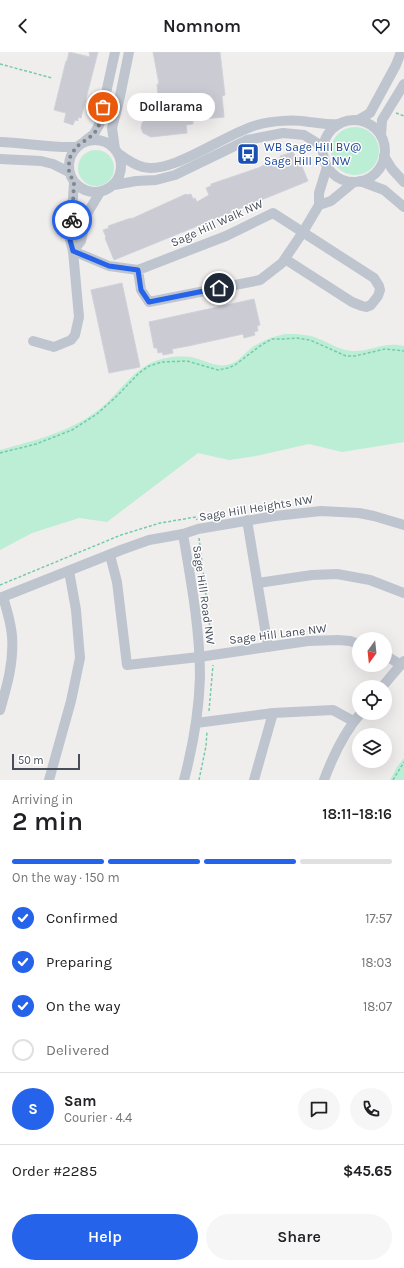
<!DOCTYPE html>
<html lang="en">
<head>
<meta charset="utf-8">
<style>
	:root { --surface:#fff; --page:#f6f6f6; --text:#202124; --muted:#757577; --line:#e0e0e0; --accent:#2563eb }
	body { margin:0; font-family:Karla,sans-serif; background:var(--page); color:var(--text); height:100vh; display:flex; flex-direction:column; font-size:15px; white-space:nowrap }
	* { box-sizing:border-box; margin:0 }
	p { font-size:13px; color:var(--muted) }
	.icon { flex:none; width:22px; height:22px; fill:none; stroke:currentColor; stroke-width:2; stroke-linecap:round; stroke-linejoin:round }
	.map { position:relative; height:728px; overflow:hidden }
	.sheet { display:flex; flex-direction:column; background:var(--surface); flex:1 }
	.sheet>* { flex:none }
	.needle { width:26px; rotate:195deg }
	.controls { position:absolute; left:352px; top:580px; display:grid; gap:8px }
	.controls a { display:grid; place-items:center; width:40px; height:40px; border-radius:50%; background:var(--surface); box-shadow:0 4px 16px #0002; font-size:20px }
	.scale { position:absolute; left:12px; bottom:10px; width:68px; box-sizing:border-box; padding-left:4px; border:2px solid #464e5a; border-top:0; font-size:11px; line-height:14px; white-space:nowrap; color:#464e5a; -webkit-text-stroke:3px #fff; paint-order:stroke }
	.pin { position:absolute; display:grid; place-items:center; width:34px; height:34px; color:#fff; margin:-17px; border:2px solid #fff; border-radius:50%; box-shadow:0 1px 4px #0007 }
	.courier { position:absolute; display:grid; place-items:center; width:40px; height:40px; margin:-20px; border:3px solid #2563eb; border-radius:50%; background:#fff; color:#222; box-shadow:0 1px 5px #0007 }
	.bubble { position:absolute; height:28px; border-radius:14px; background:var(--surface); box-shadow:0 4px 16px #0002; font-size:13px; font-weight:600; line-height:28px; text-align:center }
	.summary em { font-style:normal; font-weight:600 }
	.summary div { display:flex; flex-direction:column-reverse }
	.summary { display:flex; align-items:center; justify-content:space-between; height:68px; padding:0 12px }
	h1 { font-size:26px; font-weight:600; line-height:30px }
	.bar { display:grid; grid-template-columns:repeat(4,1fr); gap:6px 4px; align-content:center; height:48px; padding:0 12px }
	.bar i { height:5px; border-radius:3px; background:var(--line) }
	.bar .current { background:var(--accent) }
	.bar p { grid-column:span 4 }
	.line { display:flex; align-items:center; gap:10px; padding:0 12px; border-top:1px solid var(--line) }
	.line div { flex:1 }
	.round { display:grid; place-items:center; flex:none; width:42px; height:42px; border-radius:21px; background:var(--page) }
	ol { padding:0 12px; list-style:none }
	li { display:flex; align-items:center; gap:12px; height:44px }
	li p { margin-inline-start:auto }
	li .icon { padding:4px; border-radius:50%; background:var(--accent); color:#fff; stroke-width:4 }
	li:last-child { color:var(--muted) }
	li i { width:22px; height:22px; border:2px solid var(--line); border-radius:50% }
	.cta { display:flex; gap:8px; margin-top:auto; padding:8px 12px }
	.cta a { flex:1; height:46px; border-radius:24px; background:var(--accent); color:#fff; font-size:16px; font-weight:600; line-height:46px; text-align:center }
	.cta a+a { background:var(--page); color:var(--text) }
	header { display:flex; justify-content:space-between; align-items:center; height:52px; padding:0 12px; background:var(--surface); font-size:18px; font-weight:600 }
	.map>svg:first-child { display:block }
	.green { fill:#bbeed5 }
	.building { fill:#cacbd3; stroke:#d1d2d9 }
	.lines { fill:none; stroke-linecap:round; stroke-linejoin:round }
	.path { stroke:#74cbab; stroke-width:1.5; stroke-dasharray:3 2; stroke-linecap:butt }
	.minor { stroke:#bec5cf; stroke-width:10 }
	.done { stroke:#82868d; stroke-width:4; stroke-dasharray:0 7.2 }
	.route { stroke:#2563eb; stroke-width:5 }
	.labels { text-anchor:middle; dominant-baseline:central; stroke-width:3; stroke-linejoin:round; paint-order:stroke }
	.transit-label { font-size:12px; fill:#164399; stroke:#fff; text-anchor:start }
	.street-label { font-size:12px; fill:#464e5a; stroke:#fff }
</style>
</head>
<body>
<header><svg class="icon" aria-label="back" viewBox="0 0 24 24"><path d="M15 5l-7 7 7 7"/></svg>Nomnom<svg class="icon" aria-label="heart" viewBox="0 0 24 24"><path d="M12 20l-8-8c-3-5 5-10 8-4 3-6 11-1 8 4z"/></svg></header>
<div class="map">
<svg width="404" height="728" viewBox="0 0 404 728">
	<rect width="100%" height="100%" fill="#f0eded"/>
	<g class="green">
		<circle cx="355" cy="99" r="24"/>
		<circle cx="96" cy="116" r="18"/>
		<path d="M 285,282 C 297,282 309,282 319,287 C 330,291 339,298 352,299 C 371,300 383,289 404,294 L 404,390 L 342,400 L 309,392 L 256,404 L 229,408 L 198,401 L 107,470 L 79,466 L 32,481 L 0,498 L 0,398 C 36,388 71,380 101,356 C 119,341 131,320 153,310 C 165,305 182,303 195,306 C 206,309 216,315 227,313 C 239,311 245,300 254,294 C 264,288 274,284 285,282 Z"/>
		<polygon points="404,706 404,728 390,728 397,715"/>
	</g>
	<g class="building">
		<polygon points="69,0 90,5 89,0 98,0 81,66 78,65 78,69 75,68 73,73 64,70 66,61 54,58 66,9 67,9"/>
		<polygon points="153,0 220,0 225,43 222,44 224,65 193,68 193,72 186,73 187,81 151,85 143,81 141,76 142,71 148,64 145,46 158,45 157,32 159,32"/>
		<polygon points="293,100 296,106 298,105 308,129 114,208 105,186 106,185 103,178 109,176 108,174 131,166 131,167 186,142 187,143 191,142 193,147 195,146 197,150 209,143 206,136 211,134 211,132 258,116 281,105 280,104"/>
		<polygon points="122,231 140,315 109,321 91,238"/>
		<polygon points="254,247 260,273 257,274 258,279 254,280 255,283 244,286 243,282 188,294 172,297 173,301 163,303 162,300 158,301 157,296 154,296 149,270"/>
	</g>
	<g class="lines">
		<g class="path">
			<polyline points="0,12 52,26"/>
			<polyline points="396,61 404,64"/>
			<polyline points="0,401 36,392 72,378 97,362 118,343 139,321 149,314 162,310 187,309 218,318 228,316 235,313 260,294 272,287 284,287 297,286 310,288 346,304 355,304 385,297 404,299"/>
			<polyline points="199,486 212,593"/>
			<polyline points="0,533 121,483 160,471 196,465 197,468"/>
			<polyline points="209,659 213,613"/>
			<polyline points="199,728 206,694 207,679"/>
			<polyline points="393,728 404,710"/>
		</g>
		<g class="minor">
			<polyline points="358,68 370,61 396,13 401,0"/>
			<circle cx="354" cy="99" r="31"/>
			<polyline points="381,84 382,68 404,32"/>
			<circle cx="95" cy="114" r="26"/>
			<polyline points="85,89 94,82 99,73 115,0"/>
			<path d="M 0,90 C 26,91 51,96 76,95"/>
			<polyline points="115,97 112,76 119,49 129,0"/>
			<path d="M 119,102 C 126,107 134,113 143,115 C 172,123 226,81 257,73 C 271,69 294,67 309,70 C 322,71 325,73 339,72"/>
			<polyline points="384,104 392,117 404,130"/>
			<polyline points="0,107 41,109 53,112 69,120"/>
			<polyline points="360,129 384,138 404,155"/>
			<polyline points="114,133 136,129 156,128 175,123 247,88 283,81 304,83 317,91 323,99"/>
			<polyline points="319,153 331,149 354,130"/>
			<polyline points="73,199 109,214 138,218"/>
			<polyline points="73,199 81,189 87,162 100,140"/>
			<polyline points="285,207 352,250 362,254 366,255 371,253 378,244 380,238 379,234 374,226 273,161 226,184 138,218 141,238 149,250 260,228 282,211 303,180 319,153 319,141 327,115"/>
			<polyline points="33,289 54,295 71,288 75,283 79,265 73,199 70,188 74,131"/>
			<polyline points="247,468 268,595"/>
			<path d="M 183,482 C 191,529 200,577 200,625 C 199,660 193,694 184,728"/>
			<polyline points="110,503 117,530 127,613 199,605 308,589 338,588 350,589 359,592"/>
			<polyline points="258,531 312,523 337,522 370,528 404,541"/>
			<polyline points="0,546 121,498 149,488 183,482 198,477 275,464 321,459 359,461 374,464 404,473"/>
			<polyline points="385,603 401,613"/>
			<polyline points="382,635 404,609"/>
			<path d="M 0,658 C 7,634 14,610 12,584 C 11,571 7,558 3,545"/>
			<polyline points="196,671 273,661 333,658 353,669"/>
			<polyline points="49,728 71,649 80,606 76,558 69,519"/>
			<polyline points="254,728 273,661"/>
			<path d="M 324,728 C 333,704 344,680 361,661"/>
		</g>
	</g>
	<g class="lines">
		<polyline class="done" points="72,168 74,131 69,120 69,107 76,95 94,82 99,73 103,55"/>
		<polyline class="route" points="72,168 70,188 73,199 109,214 138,218 141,238 149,250 219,236"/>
	</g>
	<defs>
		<g id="bus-square" transform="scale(1.15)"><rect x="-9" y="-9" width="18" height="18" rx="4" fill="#1a4fb4" stroke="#fff"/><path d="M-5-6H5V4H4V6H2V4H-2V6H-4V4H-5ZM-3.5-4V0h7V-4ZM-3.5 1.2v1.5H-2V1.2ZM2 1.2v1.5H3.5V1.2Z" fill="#fff"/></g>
	</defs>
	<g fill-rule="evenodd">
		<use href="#bus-square" x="248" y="102"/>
	</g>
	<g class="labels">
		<g class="transit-label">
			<text x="264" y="95">WB Sage Hill BV@<tspan x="264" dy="14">Sage Hill PS NW</tspan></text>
		</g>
		<g class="street-label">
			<text transform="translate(217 171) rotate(-24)">Sage Hill Walk NW</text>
			<text transform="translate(256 456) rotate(-9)">Sage Hill Heights NW</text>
			<text transform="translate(204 543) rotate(82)">Sage Hill Road NW</text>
			<text transform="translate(278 582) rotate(-7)">Sage Hill Lane NW</text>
		</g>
	</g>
</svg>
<div class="controls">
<a><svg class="needle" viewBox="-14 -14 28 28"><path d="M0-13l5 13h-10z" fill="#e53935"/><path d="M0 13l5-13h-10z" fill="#757577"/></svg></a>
<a><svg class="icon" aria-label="locate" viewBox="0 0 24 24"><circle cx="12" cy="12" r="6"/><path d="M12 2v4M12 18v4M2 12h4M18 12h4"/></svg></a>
<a><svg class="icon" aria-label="layers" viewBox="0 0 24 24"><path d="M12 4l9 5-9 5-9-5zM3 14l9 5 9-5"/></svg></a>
</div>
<div class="scale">50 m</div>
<div class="pin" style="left:103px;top:55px;background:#ea580c"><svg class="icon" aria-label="bag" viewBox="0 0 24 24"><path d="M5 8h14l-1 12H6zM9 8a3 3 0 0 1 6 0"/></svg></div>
<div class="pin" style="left:219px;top:236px;background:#1f2937"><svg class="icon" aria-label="home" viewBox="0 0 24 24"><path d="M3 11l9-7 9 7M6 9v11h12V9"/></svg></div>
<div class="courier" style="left:72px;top:168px"><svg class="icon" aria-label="bike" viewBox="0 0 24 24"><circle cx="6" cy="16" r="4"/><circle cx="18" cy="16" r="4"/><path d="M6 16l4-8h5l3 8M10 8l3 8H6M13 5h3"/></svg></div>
<div class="bubble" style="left:127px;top:41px;width:88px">Dollarama</div>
</div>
<section class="sheet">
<div class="summary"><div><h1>2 min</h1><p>Arriving in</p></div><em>18:11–18:16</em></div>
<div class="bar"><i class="current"></i><i class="current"></i><i class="current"></i><i></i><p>On the way · 150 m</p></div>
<ol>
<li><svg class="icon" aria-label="check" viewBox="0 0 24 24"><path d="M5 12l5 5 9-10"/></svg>Confirmed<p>17:57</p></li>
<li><svg class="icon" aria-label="check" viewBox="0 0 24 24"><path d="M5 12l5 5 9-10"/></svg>Preparing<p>18:03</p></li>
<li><svg class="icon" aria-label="check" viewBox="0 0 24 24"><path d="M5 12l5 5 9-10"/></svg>On the way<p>18:07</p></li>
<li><i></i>Delivered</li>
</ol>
<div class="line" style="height:72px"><b class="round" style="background:var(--accent);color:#fff">S</b><div><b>Sam</b><p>Courier · 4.4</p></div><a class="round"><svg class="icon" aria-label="chat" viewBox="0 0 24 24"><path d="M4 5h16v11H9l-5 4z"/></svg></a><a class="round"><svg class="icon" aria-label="phone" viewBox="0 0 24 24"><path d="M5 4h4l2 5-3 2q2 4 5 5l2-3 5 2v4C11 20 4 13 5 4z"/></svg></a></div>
<div class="line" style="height:52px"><div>Order #2285</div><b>$45.65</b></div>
<div class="cta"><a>Help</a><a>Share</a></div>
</section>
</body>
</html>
